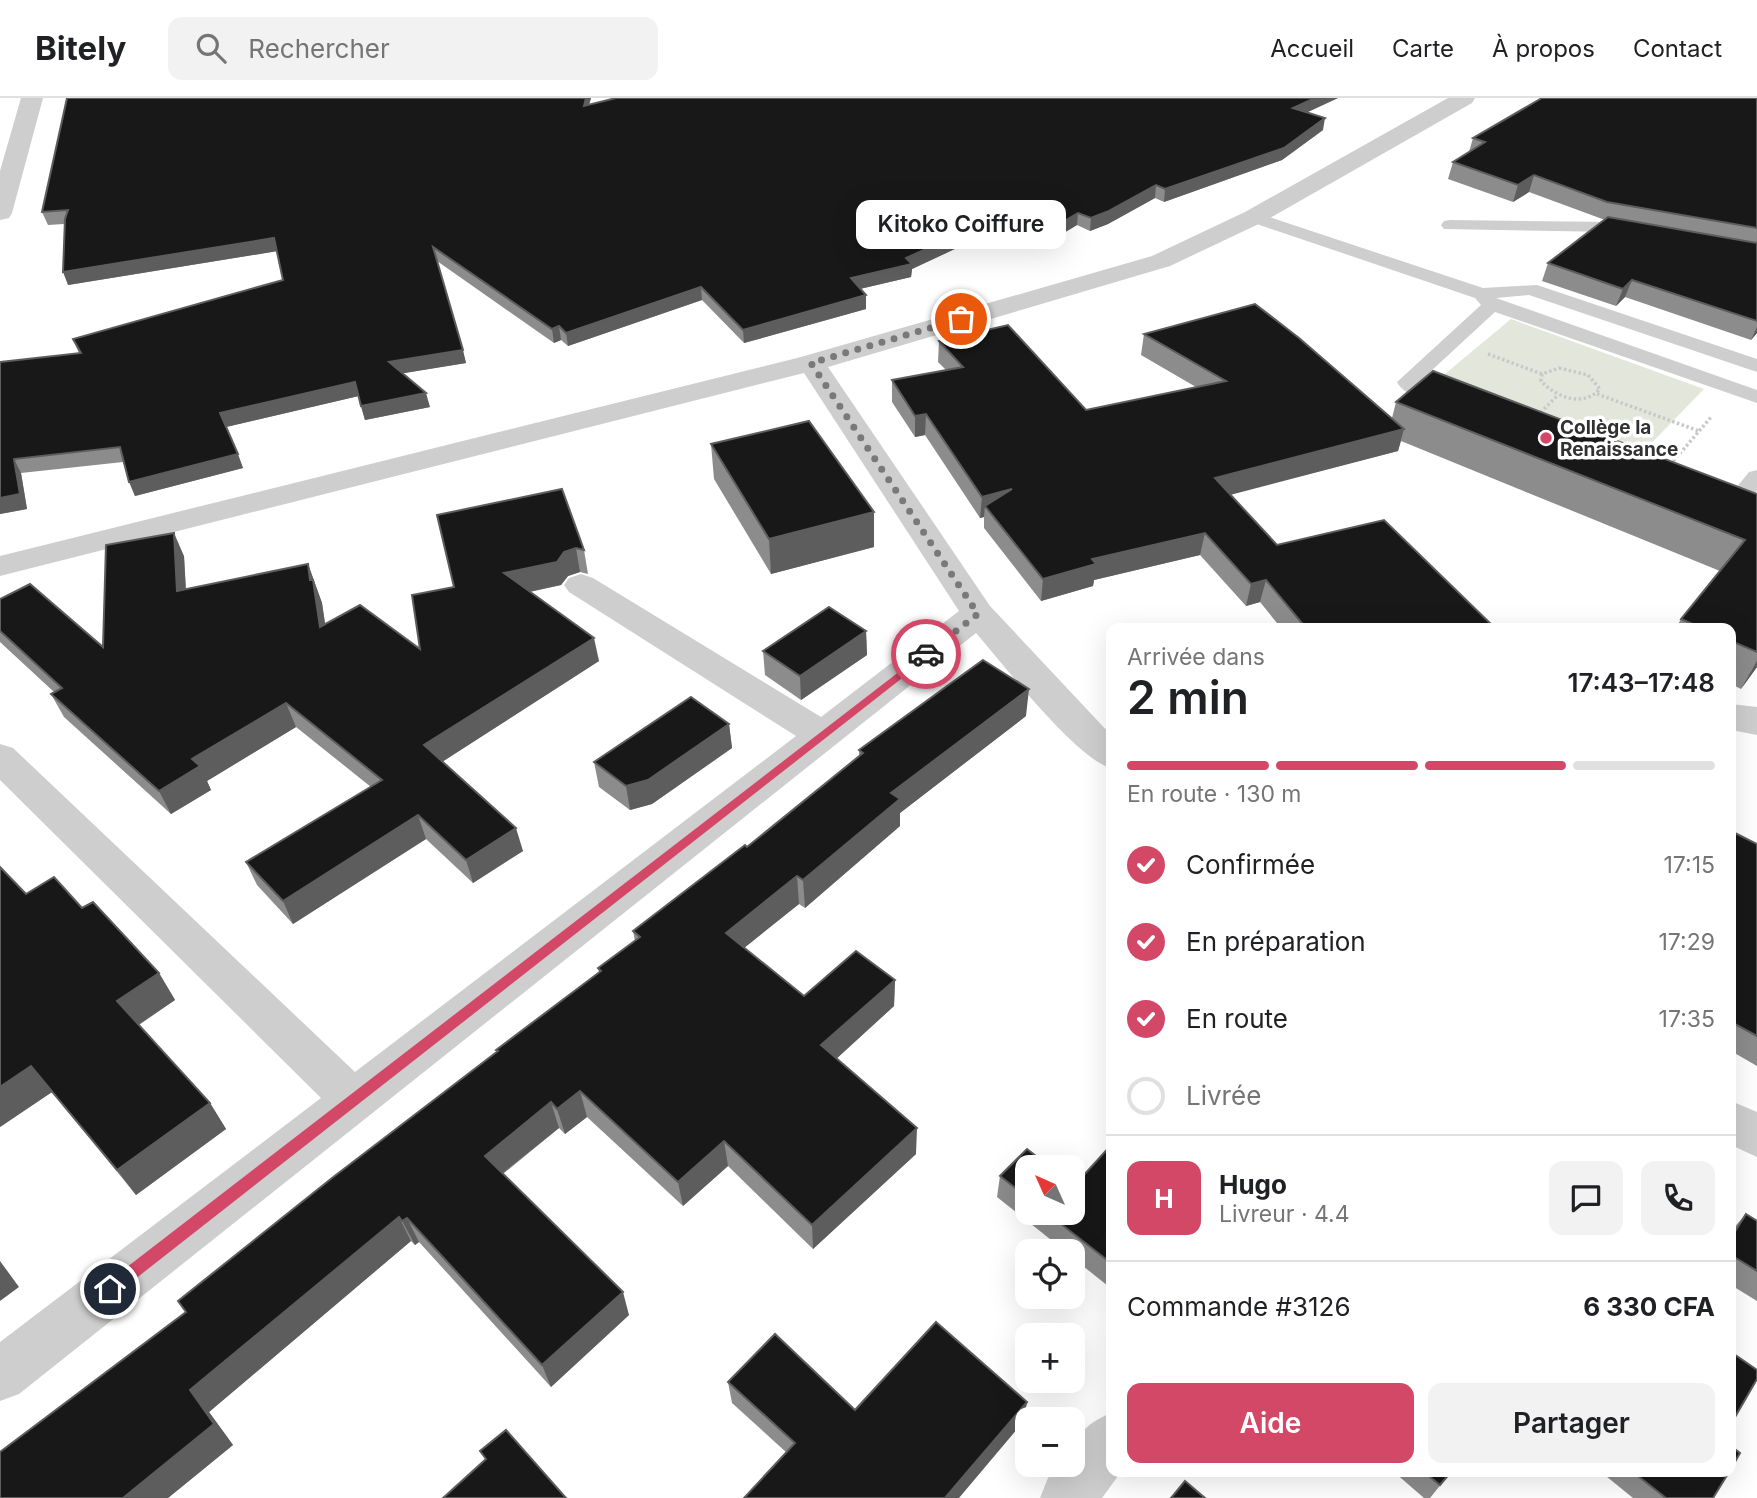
<!DOCTYPE html>
<html lang="fr">
<head>
<meta charset="utf-8">
<style>
	:root { --surface:#fff; --page:#f2f2f2; --text:#202124; --muted:#757577; --line:#e0e0e0; --accent:#d44867 }
	body { margin:0; font-family:Inter,sans-serif; background:var(--page); color:var(--text); height:100vh; display:flex; flex-direction:column; font-size:26px; white-space:nowrap }
	* { box-sizing:border-box; margin:0 }
	p { font-size:23px; color:var(--muted) }
	.icon { flex:none; width:38px; height:38px; fill:none; stroke:currentColor; stroke-width:2; stroke-linecap:round; stroke-linejoin:round }
	.map { position:relative; flex:1; overflow:hidden }
	.drawer { position:absolute; left:1106px; top:525px; width:630px; height:854px; display:flex; flex-direction:column; background:var(--surface); border-radius:14px; box-shadow:0 7px 28px #0002 }
	.drawer>* { flex:none }
	.needle { width:46px; rotate:315deg }
	.controls { position:absolute; left:1015px; top:1057px; display:grid; gap:14px }
	.controls a { display:grid; place-items:center; width:70px; height:70px; border-radius:14px; background:var(--surface); box-shadow:0 7px 28px #0002; font-size:35px }
	.pin { position:absolute; display:grid; place-items:center; width:60px; height:60px; color:#fff; margin:-30px; border:4px solid #fff; border-radius:50%; box-shadow:0 2px 7px #0007 }
	.courier { position:absolute; display:grid; place-items:center; width:70px; height:70px; margin:-35px; border:5px solid #d44867; border-radius:50%; background:#fff; color:#222; box-shadow:0 2px 9px #0007 }
	.bubble { position:absolute; height:49px; border-radius:14px; background:var(--surface); box-shadow:0 7px 28px #0002; font-size:23px; font-weight:600; line-height:49px; text-align:center }
	.headline em { font-style:normal; font-weight:600 }
	.headline div { display:flex; flex-direction:column-reverse }
	.headline { display:flex; align-items:center; justify-content:space-between; height:119px; padding:0 21px }
	h1 { font-size:46px; font-weight:600; line-height:52px }
	.bar { display:grid; grid-template-columns:repeat(4,1fr); gap:10px 7px; align-content:center; height:84px; padding:0 21px }
	.bar i { height:9px; border-radius:5px; background:var(--line) }
	.bar .current { background:var(--accent) }
	.bar p { grid-column:span 4 }
	.line { display:flex; align-items:center; gap:18px; padding:0 21px; border-top:2px solid var(--line) }
	.line div { flex:1 }
	.round { display:grid; place-items:center; flex:none; width:74px; height:74px; border-radius:14px; background:var(--page) }
	ol { padding:0 21px; list-style:none }
	li { display:flex; align-items:center; gap:21px; height:77px }
	li p { margin-inline-start:auto }
	li .icon { padding:7px; border-radius:50%; background:var(--accent); color:#fff; stroke-width:4 }
	li:last-child { color:var(--muted) }
	li i { width:38px; height:38px; border:4px solid var(--line); border-radius:50% }
	.cta { display:flex; gap:14px; margin-top:auto; padding:14px 21px }
	.cta a { flex:1; height:80px; border-radius:14px; background:var(--accent); color:#fff; font-size:28px; font-weight:600; line-height:80px; text-align:center }
	.cta a+a { background:var(--page); color:var(--text) }
	header { display:flex; align-items:center; gap:42px; box-sizing:border-box; height:98px; padding:0 35px; background:var(--surface); border-bottom:2px solid var(--line) }
	header strong { font-size:33px }
	nav { display:flex; gap:38px; margin-inline-start:auto; font-size:24px }
	.search { width:490px; height:63px; background:var(--page); display:flex; align-items:center; gap:18px; box-sizing:border-box; padding:0 24px; border-radius:14px; color:var(--muted); font-size:26px }
	.map>svg:first-child { display:block }
	.green { fill:#e3e7db }
	.lines { fill:none; stroke-linecap:round; stroke-linejoin:round }
	.path { stroke:#c8c8c8; stroke-width:3.5; stroke-dasharray:2.5 2.5; stroke-linecap:butt }
	.lane { fill:#cecece; fill-rule:evenodd }
	.street { fill:#cecece; fill-rule:evenodd }
	.wall { fill:#8c8c8c }
	.shaded-wall { fill:#5d5d5d }
	.building { fill:#181818; stroke:#5d5d5d; stroke-width:2 }
	.route { fill:#d44867 }
	.done { stroke:#797979; stroke-width:7; stroke-dasharray:0 12.6 }
	.poi-dot { fill:#d44867; stroke:#fff; stroke-width:2.5 }
	.labels { text-anchor:middle; dominant-baseline:central; stroke-width:7; stroke-linejoin:round; paint-order:stroke }
	.far-poi-label { font-size:19px; font-weight:bold; fill:#313131; stroke:#fff; text-anchor:start }
</style>
</head>
<body>
<header>
<strong>Bitely</strong>
<div class="search"><svg class="icon" aria-label="search" viewBox="0 0 24 24"><circle cx="10" cy="10" r="6"/><path d="M15 15l6 6"/></svg>Rechercher</div>
<nav><a>Accueil</a><a>Carte</a><a>À propos</a><a>Contact</a></nav>
</header>
<div class="map">
<svg width="1757" height="1400" viewBox="0 0 1757 1400">
	<rect width="100%" height="100%" fill="#fff"/>
	<polygon class="green" points="1511,221 1704,291 1639,358 1440,280"/>
	<g class="lines">
		<g class="path">
			<polyline points="1488,256 1542,276"/>
			<path d="M 1559,270 L 1588,277 L 1600,291 C 1583,310 1556,299 1541,283 L 1542,276 Z"/>
			<polyline points="1597,296 1699,333"/>
			<polyline points="1537,318 1558,297"/>
			<polyline points="1670,367 1712,318"/>
		</g>
		<g class="lane">
			<path d="M 1254,114 L 1483,190 L 1537,187 L 1757,261 L 1757,274 L 1529,197 L 1496,200 L 1757,292 L 1757,305 L 1495,214 L 1418,285 L 1455,300 L 1458,304 L 1455,308 C 1438,313 1405,299 1397,284 L 1481,207 L 1475,200 L 1248,123 L 1245,119 L 1248,115 Z"/>
			<polygon points="1450,122 1612,124 1638,129 1641,133 1632,138 1612,134 1444,131 1441,127 1444,123"/>
			<polygon points="1757,372 1757,393 1742,412 1706,412 1703,407 1706,402 1728,400 1749,374"/>
		</g>
		<g class="street">
			<polygon points="21,0 43,0 12,115 9,120 0,122 0,73"/>
			<path d="M 1448,0 L 1475,0 L 1472,5 L 1263,124 L 1170,168 L 828,269 L 990,508 L 1111,637 L 1111,670 C 1076,661 1004,567 976,535 L 19,1296 L 0,1303 L 0,1244 L 321,1000 L 0,682 L 0,646 L 13,650 L 355,974 L 796,638 L 569,494 L 564,487 L 569,480 L 581,476 L 593,480 L 821,619 L 959,513 L 804,275 L 0,478 L 0,458 L 801,259 L 1152,158 L 1245,114 Z"/>
			<polygon points="1731,606 1757,609 1757,637 1731,632"/>
			<polygon points="1731,1003 1757,1014 1757,1059 1731,1047"/>
			<path d="M 1111,1315 L 1111,1374 L 1121,1374 L 1102,1400 L 1040,1400 L 1048,1380 L 1059,1367 L 1073,1367 C 1073,1338 1085,1326 1111,1315 Z"/>
		</g>
	</g>
	<g class="wall">
		<polygon points="67,0 591,0 589,7 616,0 1338,0 1307,14 1323,32 1282,62 1164,104 1155,100 1108,126 1090,133 1077,127 1052,142 1028,133 1009,143 989,135 912,171 911,179 860,191 866,211 744,245 702,202 568,248 561,242 554,245 437,163 466,265 403,275 430,309 365,322 358,298 226,329 243,370 135,398 123,364 21,375 27,411 0,416 0,264 79,255 73,241 283,182 277,153 68,187 64,126 48,127 42,114"/>
		<polygon points="1757,0 1757,235 1751,242 1625,199 1616,208 1542,183 1548,165 1605,122 1529,94 1513,104 1448,81 1453,64 1469,54 1473,40"/>
		<polygon points="1144,236 1392,320 1396,304 1757,396 1757,569 1741,591 1731,586 1731,530 1676,530 1681,521 1720,473 1401,343 1398,353 1230,396 1277,447 1495,530 1281,530 1260,504 1246,508 1200,457 1094,482 1093,488 1041,503 984,430 984,419 980,420 925,337 915,339 892,304 892,282 946,272 938,264 939,243 1086,312 1196,289 1141,257"/>
		<polygon points="711,346 874,414 874,449 771,476 714,381"/>
		<polygon points="437,417 584,452 588,476 580,474 568,478 561,487 530,494 599,563 442,664 523,753 473,785 426,741 293,826 257,787 246,764 371,689 296,629 207,683 211,692 171,716 64,619 51,596 54,594 0,544 0,501 103,549 184,458 186,491 308,466 322,505 325,526 420,551 454,489"/>
		<polygon points="866,533 867,557 801,602 765,577 763,553"/>
		<polygon points="1026,618 900,715 900,728 805,810 799,806 744,850 804,898 895,882 894,908 837,960 916,1056 813,1151 728,1068 683,1108 587,1019 565,1036 559,1030 503,1076 629,1217 551,1289 419,1144 415,1147 411,1143 209,1314 233,1347 168,1400 186,1214 497,954 496,952 599,874 598,870 635,843 633,833 747,749 859,659 859,652"/>
		<polygon points="729,626 732,650 652,706 630,712 599,689 594,664"/>
		<polygon points="1731,733 1757,746 1757,968 1731,953"/>
		<polygon points="82,810 159,875 175,902 139,927 210,1005 226,1031 136,1097 52,994 0,1029"/>
		<polygon points="1111,1047 1111,1184 1108,1188 1073,1160 1073,1153 1065,1153 997,1099 1000,1078 1027,1069 1027,1115 1073,1115 1074,1088"/>
		<polygon points="1746,1116 1757,1123 1757,1203 1731,1187 1731,1133"/>
		<polygon points="728,1284 855,1312 1027,1304 1023,1324 787,1355 732,1305"/>
		<polygon points="1394,1374 1451,1374 1430,1400 1424,1400"/>
		<polygon points="1601,1374 1729,1374 1713,1400 1633,1400"/>
	</g>
	<g class="shaded-wall">
		<polygon points="586,0 591,0 585,20 584,8"/>
		<polygon points="1315,0 1338,0 1291,22 1293,10"/>
		<polygon points="1325,20 1323,32 1282,62 1164,104 1165,91"/>
		<polygon points="1534,77 1529,94 1513,104 1518,87"/>
		<polygon points="1156,87 1155,100 1108,126 1090,133 1091,120"/>
		<polygon points="1078,115 1077,127 1052,142 1054,129"/>
		<polygon points="1029,120 1028,133 1009,143 1010,130"/>
		<polygon points="990,122 989,135 912,171 911,179 851,193 851,180 906,160"/>
		<polygon points="274,140 278,153 68,187 63,174"/>
		<polygon points="1632,182 1625,199 1616,208 1623,191"/>
		<polygon points="701,189 702,202 568,248 566,235"/>
		<polygon points="866,197 866,211 744,245 743,232"/>
		<polygon points="559,228 561,242 554,245 552,231"/>
		<polygon points="1757,229 1757,235 1751,242"/>
		<polygon points="463,252 466,265 393,277 389,264"/>
		<polygon points="355,284 359,298 226,329 220,315"/>
		<polygon points="426,295 430,309 365,322 361,308"/>
		<polygon points="926,316 925,337 915,339 915,318"/>
		<polygon points="1404,331 1398,353 1211,402 1215,380"/>
		<polygon points="238,356 243,370 135,398 129,384"/>
		<polygon points="14,361 21,375 27,411 0,416 0,400"/>
		<polygon points="1012,391 985,408 984,419 980,420 982,399"/>
		<polygon points="874,414 874,449 771,476 769,441"/>
		<polygon points="174,435 184,458 187,517 177,493"/>
		<polygon points="1205,435 1200,457 1094,482 1093,488 1041,503 1043,481 1092,461"/>
		<polygon points="576,450 580,474 568,478 561,487 509,498 504,475"/>
		<polygon points="308,466 322,505 329,552 320,529"/>
		<polygon points="1266,482 1260,504 1246,508 1251,486"/>
		<polygon points="866,533 867,557 801,602 800,578"/>
		<polygon points="594,540 599,563 431,671 424,647"/>
		<polygon points="1757,563 1757,569 1741,591"/>
		<polygon points="1029,591 1026,618 900,715 900,728 805,810 803,782 891,695"/>
		<polygon points="286,605 296,629 207,683 211,692 171,716 159,693 192,661"/>
		<polygon points="729,626 732,650 652,706 630,712 626,688"/>
		<polygon points="418,717 426,741 293,826 283,803"/>
		<polygon points="516,730 523,753 473,785 466,762"/>
		<polygon points="797,778 799,806 729,862 726,835"/>
		<polygon points="159,875 175,902 135,929 117,903"/>
		<polygon points="895,882 894,908 823,973 821,947"/>
		<polygon points="31,968 52,994 0,1029 0,989"/>
		<polygon points="580,993 587,1019 565,1036 557,1011"/>
		<polygon points="551,1004 559,1030 494,1082 485,1058"/>
		<polygon points="210,1005 226,1031 136,1097 117,1072"/>
		<polygon points="917,1030 916,1056 813,1151 812,1127"/>
		<polygon points="724,1043 728,1068 683,1108 678,1084"/>
		<polygon points="399,1119 411,1143 209,1314 233,1347 168,1400 123,1400 190,1292"/>
		<polygon points="407,1120 419,1144 415,1147 402,1123"/>
		<polygon points="0,1163 19,1189 0,1203"/>
		<polygon points="623,1194 629,1217 551,1289 542,1267"/>
		<polygon points="1027,1304 1023,1324 959,1400 945,1400"/>
	</g>
	<g class="building">
		<polygon points="67,0 586,0 584,8 616,0 1315,0 1293,10 1325,20 1284,50 1165,91 1156,87 1109,113 1091,120 1078,115 1054,129 1029,120 1010,130 990,122 906,160 912,166 851,180 866,197 743,232 701,189 566,235 559,228 552,231 433,149 463,252 389,264 426,295 361,308 355,284 220,315 238,356 129,384 120,349 14,361 20,396 0,400 0,264 81,255 73,241 283,182 274,140 63,174 65,121 68,112 42,114"/>
		<polygon points="1542,0 1757,0 1757,130 1607,104 1534,77 1518,87 1453,64 1485,44 1473,40"/>
		<polygon points="1608,119 1757,145 1757,223 1632,182 1623,191 1548,165"/>
		<polygon points="1255,206 1299,240 1404,331 1215,380 1277,447 1384,422 1495,530 1333,530 1331,528 1322,530 1306,530 1266,482 1251,486 1205,435 1092,461 1096,466 1043,481 985,408 1012,391 982,399 926,316 915,318 892,282 963,269 939,243 1008,227 1086,312 1226,283 1144,236"/>
		<polygon points="1433,273 1757,396 1757,554 1731,543 1731,530 1702,530 1681,521 1745,442 1396,304"/>
		<polygon points="809,323 874,414 769,441 711,346"/>
		<polygon points="562,391 584,452 576,450 564,454 557,464 504,475 594,540 424,647 516,730 466,762 418,717 283,803 246,764 382,682 286,605 192,661 200,668 159,693 51,596 62,590 0,533 0,501 30,486 103,549 106,447 174,435 177,493 308,466 310,482 313,482 320,529 360,507 420,551 412,497 454,489 437,417"/>
		<polygon points="829,509 866,533 800,578 763,553"/>
		<polygon points="983,562 1029,591 891,695 900,701 803,782 797,778 726,835 804,898 856,853 895,882 821,947 917,1030 812,1127 724,1043 678,1084 580,993 557,1011 551,1004 485,1058 623,1194 542,1267 407,1120 402,1123 399,1119 190,1292 214,1326 123,1400 0,1400 0,1354 186,1214 178,1203 332,1080 498,953 496,952 601,873 598,870 640,839 633,833 745,747 747,749 863,655 859,652"/>
		<polygon points="691,599 729,626 648,682 626,688 594,664"/>
		<polygon points="1731,733 1757,746 1757,938 1731,924"/>
		<polygon points="0,769 26,796 54,779 82,810 93,804 159,875 117,903 210,1005 117,1072 31,968 0,989"/>
		<polygon points="1111,1047 1111,1165 1047,1115 1073,1115 1073,1087 1074,1088"/>
		<polygon points="1027,1051 1050,1069 1027,1069 1027,1099 1000,1078"/>
		<polygon points="1746,1116 1757,1123 1757,1173 1731,1157 1731,1140"/>
		<polygon points="936,1224 1027,1304 945,1400 744,1400 795,1345 728,1284 775,1236 855,1312"/>
		<polygon points="1731,1254 1757,1272 1757,1281 1731,1326"/>
		<polygon points="506,1332 566,1400 443,1400 486,1361 480,1353"/>
		<polygon points="1731,1348 1740,1355 1731,1371"/>
		<polygon points="1424,1374 1451,1374 1440,1387"/>
		<polygon points="1633,1374 1729,1374 1713,1400 1666,1400"/>
		<polygon points="1185,1383 1205,1400 1171,1400"/>
	</g>
	<polygon class="route" points="926,553 929,554 929,559 116,1196 110,1198 105,1196 103,1191 105,1186"/>
	<g class="lines">
		<polyline class="done" points="926,556 978,516 811,265 961,221"/>
	</g>
	<circle class="poi-dot" cx="1546" cy="340" r="7"/>
	<g class="labels">
		<g class="far-poi-label">
			<text x="1560" y="329">Collège la<tspan x="1560" dy="22">Renaissance</tspan></text>
		</g>
	</g>
</svg>
<div class="controls">
<a><svg class="needle" viewBox="-14 -14 28 28"><path d="M0-13l5 13h-10z" fill="#e53935"/><path d="M0 13l5-13h-10z" fill="#757577"/></svg></a>
<a><svg class="icon" aria-label="locate" viewBox="0 0 24 24"><circle cx="12" cy="12" r="6"/><path d="M12 2v4M12 18v4M2 12h4M18 12h4"/></svg></a>
<a>+</a>
<a>−</a>
</div>
<div class="pin" style="left:961px;top:221px;background:#ea580c"><svg class="icon" aria-label="bag" viewBox="0 0 24 24"><path d="M5 8h14l-1 12H6zM9 8a3 3 0 0 1 6 0"/></svg></div>
<div class="pin" style="left:110px;top:1191px;background:#1f2937"><svg class="icon" aria-label="home" viewBox="0 0 24 24"><path d="M3 11l9-7 9 7M6 9v11h12V9"/></svg></div>
<div class="courier" style="left:926px;top:556px"><svg class="icon" aria-label="car" viewBox="0 0 24 24"><path d="M5 17H2v-5l4-1 3-4h7l3 4 3 1v5h-3M9 17h6M6 11h13"/><circle cx="7" cy="17" r="2"/><circle cx="17" cy="17" r="2"/></svg></div>
<div class="bubble" style="left:856px;top:102px;width:210px">Kitoko Coiffure</div>
<section class="drawer">
<div class="headline"><div><h1>2 min</h1><p>Arrivée dans</p></div><em>17:43–17:48</em></div>
<div class="bar"><i class="current"></i><i class="current"></i><i class="current"></i><i></i><p>En route · 130 m</p></div>
<ol>
<li><svg class="icon" aria-label="check" viewBox="0 0 24 24"><path d="M5 12l5 5 9-10"/></svg>Confirmée<p>17:15</p></li>
<li><svg class="icon" aria-label="check" viewBox="0 0 24 24"><path d="M5 12l5 5 9-10"/></svg>En préparation<p>17:29</p></li>
<li><svg class="icon" aria-label="check" viewBox="0 0 24 24"><path d="M5 12l5 5 9-10"/></svg>En route<p>17:35</p></li>
<li><i></i>Livrée</li>
</ol>
<div class="line" style="height:126px"><b class="round" style="background:var(--accent);color:#fff">H</b><div><b>Hugo</b><p>Livreur · 4.4</p></div><a class="round"><svg class="icon" aria-label="chat" viewBox="0 0 24 24"><path d="M4 5h16v11H9l-5 4z"/></svg></a><a class="round"><svg class="icon" aria-label="phone" viewBox="0 0 24 24"><path d="M5 4h4l2 5-3 2q2 4 5 5l2-3 5 2v4C11 20 4 13 5 4z"/></svg></a></div>
<div class="line" style="height:91px"><div>Commande #3126</div><b>6 330 CFA</b></div>
<div class="cta"><a>Aide</a><a>Partager</a></div>
</section>
</div>
</body>
</html>
